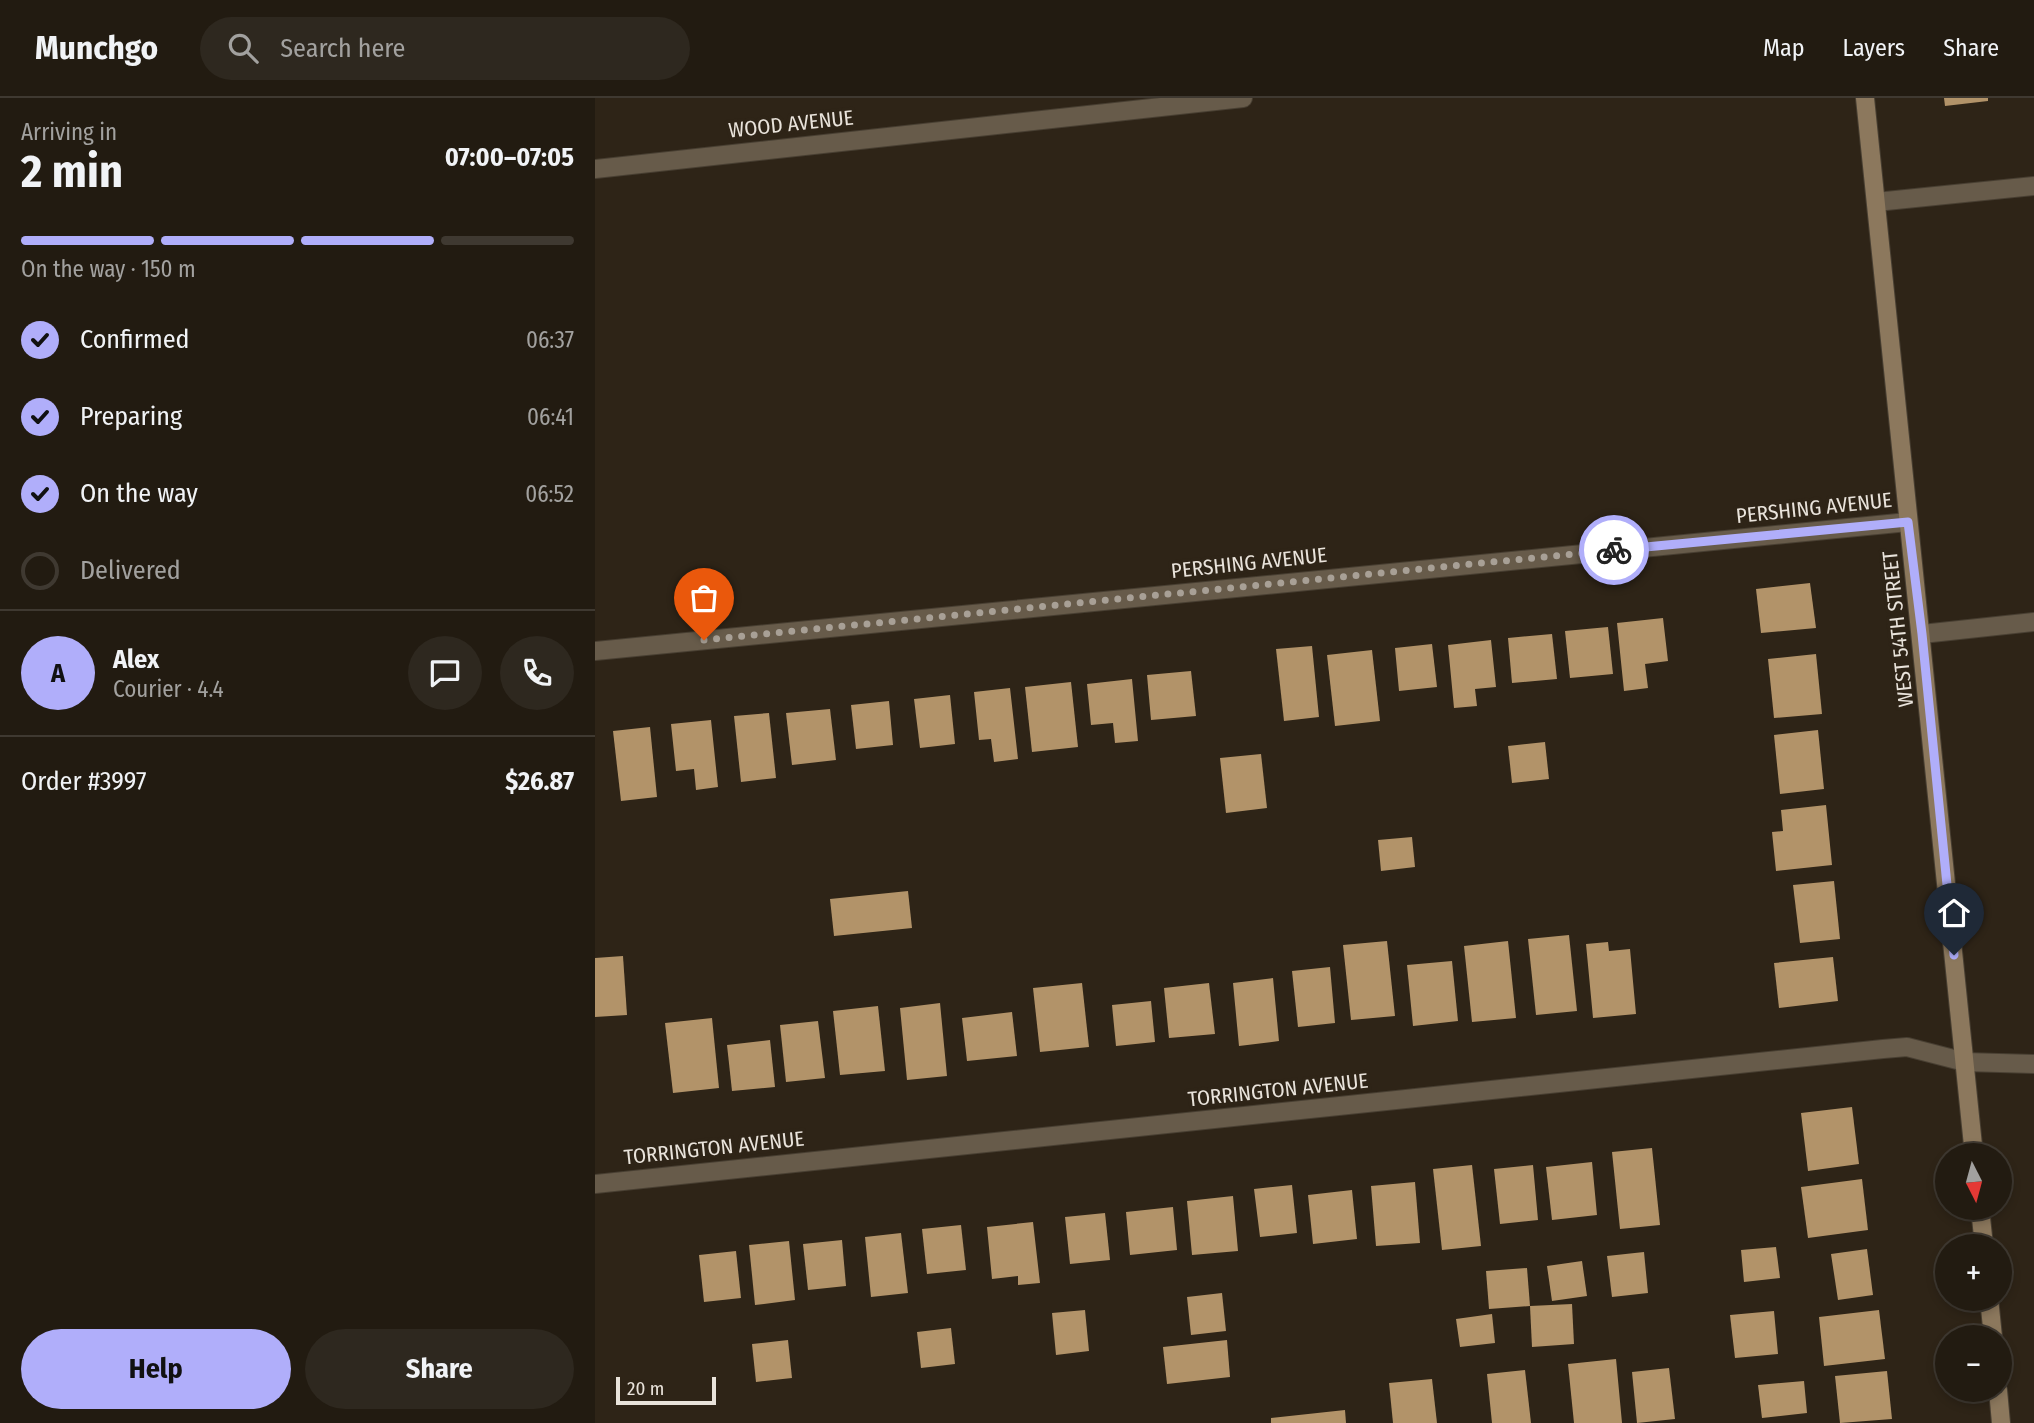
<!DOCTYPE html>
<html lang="en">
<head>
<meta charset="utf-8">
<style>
	:root { --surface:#221b11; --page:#2e281f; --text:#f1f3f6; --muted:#a2a19f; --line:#3f3931; --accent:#b0aefa }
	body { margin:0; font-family:"Fira Sans Condensed",sans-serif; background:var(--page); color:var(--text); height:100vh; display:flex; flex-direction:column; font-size:26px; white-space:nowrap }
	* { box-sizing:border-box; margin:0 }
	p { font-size:23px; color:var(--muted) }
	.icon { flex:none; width:38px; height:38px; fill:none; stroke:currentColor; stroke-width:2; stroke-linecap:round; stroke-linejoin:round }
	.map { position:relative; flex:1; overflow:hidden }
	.sheet { display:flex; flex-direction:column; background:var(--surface); width:595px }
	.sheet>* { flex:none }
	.needle { width:46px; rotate:174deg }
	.tools { position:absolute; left:1340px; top:1045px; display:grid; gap:14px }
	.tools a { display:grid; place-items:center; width:77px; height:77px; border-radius:50%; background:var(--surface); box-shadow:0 4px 10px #0003,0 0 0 2px var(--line); font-size:35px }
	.scale { position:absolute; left:21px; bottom:18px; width:100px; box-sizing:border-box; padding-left:7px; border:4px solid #e9e3db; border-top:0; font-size:19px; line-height:24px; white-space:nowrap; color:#e9e3db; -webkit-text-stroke:5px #2e2417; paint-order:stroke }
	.pin { position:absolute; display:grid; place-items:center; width:60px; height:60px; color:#fff; margin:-72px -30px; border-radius:50% 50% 50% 0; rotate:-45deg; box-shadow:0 0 7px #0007 }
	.pin .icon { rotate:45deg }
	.courier { position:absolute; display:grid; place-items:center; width:70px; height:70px; margin:-35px; border:5px solid #b0aefa; border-radius:50%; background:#fff; color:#222; box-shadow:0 2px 9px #0007 }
	.overview em { font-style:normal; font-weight:700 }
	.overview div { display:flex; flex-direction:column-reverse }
	.overview { display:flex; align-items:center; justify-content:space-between; height:119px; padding:0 21px }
	h1 { font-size:46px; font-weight:700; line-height:52px }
	.bar { display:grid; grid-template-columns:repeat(4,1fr); gap:10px 7px; align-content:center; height:84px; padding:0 21px }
	.bar i { height:9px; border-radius:5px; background:var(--line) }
	.bar .selected { background:var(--accent) }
	.bar p { grid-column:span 4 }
	.line { display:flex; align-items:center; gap:18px; padding:0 21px; border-top:2px solid var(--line) }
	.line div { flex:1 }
	.round { display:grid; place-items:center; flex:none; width:74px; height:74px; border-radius:37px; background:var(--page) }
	ol { padding:0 21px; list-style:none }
	li { display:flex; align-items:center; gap:21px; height:77px }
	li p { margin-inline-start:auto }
	li .icon { padding:7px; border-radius:50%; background:var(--accent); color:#111; stroke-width:4 }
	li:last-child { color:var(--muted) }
	li i { width:38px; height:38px; border:4px solid var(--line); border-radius:50% }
	.action { display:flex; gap:14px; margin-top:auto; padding:14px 21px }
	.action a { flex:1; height:80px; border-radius:42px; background:var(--accent); color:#111; font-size:28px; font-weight:700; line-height:80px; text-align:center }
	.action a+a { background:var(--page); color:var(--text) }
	header { display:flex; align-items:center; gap:42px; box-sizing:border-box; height:98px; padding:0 35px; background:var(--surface); border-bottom:2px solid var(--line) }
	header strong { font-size:33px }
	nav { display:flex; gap:38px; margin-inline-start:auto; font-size:24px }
	.search { width:490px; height:63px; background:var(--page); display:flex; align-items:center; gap:18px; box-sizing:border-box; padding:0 24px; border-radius:38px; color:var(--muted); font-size:26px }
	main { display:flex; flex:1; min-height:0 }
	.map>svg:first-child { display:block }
	.building { fill:#b29369 }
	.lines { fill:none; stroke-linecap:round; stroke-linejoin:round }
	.street-casing { stroke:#483f32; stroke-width:20 }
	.secondary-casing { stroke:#483f32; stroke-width:20 }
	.street { stroke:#675b4a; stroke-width:18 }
	.secondary { stroke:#8c785d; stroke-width:18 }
	.done { stroke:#a8a096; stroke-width:7; stroke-dasharray:0 12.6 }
	.route { stroke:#b0aefa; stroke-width:9 }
	.labels { text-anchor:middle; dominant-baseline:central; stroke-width:7; stroke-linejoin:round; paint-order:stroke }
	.street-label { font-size:21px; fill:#e9e3db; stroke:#2e2417 }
</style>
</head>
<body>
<header>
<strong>Munchgo</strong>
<div class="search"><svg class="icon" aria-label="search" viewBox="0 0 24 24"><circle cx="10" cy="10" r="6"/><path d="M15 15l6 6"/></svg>Search here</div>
<nav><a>Map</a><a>Layers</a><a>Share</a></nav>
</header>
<main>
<section class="sheet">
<div class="overview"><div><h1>2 min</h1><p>Arriving in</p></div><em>07:00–07:05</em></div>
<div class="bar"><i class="selected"></i><i class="selected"></i><i class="selected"></i><i></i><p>On the way · 150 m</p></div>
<ol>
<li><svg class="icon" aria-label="check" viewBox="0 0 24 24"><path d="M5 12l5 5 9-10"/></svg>Confirmed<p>06:37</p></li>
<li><svg class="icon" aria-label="check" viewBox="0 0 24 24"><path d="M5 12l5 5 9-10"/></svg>Preparing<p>06:41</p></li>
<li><svg class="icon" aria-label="check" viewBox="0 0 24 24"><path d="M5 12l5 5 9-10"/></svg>On the way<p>06:52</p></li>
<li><i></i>Delivered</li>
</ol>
<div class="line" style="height:126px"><b class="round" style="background:var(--accent);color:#111">A</b><div><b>Alex</b><p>Courier · 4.4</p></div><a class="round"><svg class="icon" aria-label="chat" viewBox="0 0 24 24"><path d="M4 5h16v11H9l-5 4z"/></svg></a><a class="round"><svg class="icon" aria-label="phone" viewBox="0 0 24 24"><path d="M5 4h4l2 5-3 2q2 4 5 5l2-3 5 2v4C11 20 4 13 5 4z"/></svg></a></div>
<div class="line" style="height:91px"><div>Order #3997</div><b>$26.87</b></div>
<div class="action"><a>Help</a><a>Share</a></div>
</section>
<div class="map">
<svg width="1439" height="1325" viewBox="0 0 1439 1325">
	<rect width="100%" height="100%" fill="#2e2417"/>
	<g class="building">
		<polygon points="1349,0 1393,0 1393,3 1350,8"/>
		<polygon points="1215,485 1221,530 1166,535 1161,491"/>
		<polygon points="1068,520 1073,563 1050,566 1053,590 1029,593 1022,525"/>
		<polygon points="1013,529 1018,576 975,580 970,533"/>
		<polygon points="957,536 962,581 917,585 913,540"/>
		<polygon points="896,542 901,589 880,591 882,608 859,610 853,547"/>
		<polygon points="837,546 842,589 804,593 800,550"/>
		<polygon points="717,548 724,619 689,623 681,551"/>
		<polygon points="777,552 785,623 740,628 732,557"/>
		<polygon points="1221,556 1227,616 1179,620 1173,561"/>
		<polygon points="596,573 601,618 556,622 552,577"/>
		<polygon points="537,581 543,643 520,645 518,625 496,627 492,586"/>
		<polygon points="476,584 483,649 437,654 430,589"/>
		<polygon points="415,590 423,661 399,664 396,641 384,642 379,594"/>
		<polygon points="355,597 360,646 325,650 319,601"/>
		<polygon points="294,603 298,647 261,651 256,607"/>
		<polygon points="235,611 241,662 197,667 191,615"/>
		<polygon points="174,615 181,680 146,684 139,618"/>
		<polygon points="116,622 123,689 101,692 99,671 81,673 76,626"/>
		<polygon points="55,629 62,699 26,703 18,633"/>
		<polygon points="1223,632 1229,691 1185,696 1179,637"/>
		<polygon points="950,644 954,681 917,685 913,648"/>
		<polygon points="666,656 672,710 631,715 625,660"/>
		<polygon points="1231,707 1237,767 1181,773 1177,734 1188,733 1186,712"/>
		<polygon points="817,739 820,769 786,773 783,742"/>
		<polygon points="1239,783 1245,841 1205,845 1198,787"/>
		<polygon points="313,793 317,830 239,838 235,801"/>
		<polygon points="974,837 982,913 941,917 933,841"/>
		<polygon points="792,843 800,918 756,922 748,847"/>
		<polygon points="913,843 921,920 877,924 869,848"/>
		<polygon points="1013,844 1014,853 1035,851 1041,916 998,920 991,846"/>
		<polygon points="28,858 32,917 0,919 0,860"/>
		<polygon points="1238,859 1243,903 1184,910 1179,865"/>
		<polygon points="857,863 863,923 818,928 812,867"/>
		<polygon points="735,869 740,925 703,929 697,873"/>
		<polygon points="678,880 684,943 644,948 638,885"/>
		<polygon points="487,885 494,949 445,954 438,890"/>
		<polygon points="614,885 620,936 574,940 569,890"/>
		<polygon points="556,903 560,944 521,948 517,907"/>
		<polygon points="345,905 352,978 312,982 305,910"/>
		<polygon points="283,908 290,973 245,977 238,913"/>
		<polygon points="417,914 422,958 372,963 367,920"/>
		<polygon points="117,920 124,990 78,995 70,925"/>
		<polygon points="223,923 230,980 191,984 185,927"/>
		<polygon points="175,942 180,989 137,993 132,947"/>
		<polygon points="1257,1009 1264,1066 1213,1073 1206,1015"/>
		<polygon points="1057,1050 1065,1127 1025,1131 1017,1054"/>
		<polygon points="997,1064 1002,1117 957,1122 951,1069"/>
		<polygon points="877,1067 886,1148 847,1152 838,1071"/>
		<polygon points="938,1067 943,1122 905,1126 899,1071"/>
		<polygon points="1267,1081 1273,1132 1213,1140 1206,1089"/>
		<polygon points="820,1084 825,1145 781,1148 776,1088"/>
		<polygon points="697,1087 702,1135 665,1139 659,1091"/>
		<polygon points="757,1092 762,1141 718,1146 713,1097"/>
		<polygon points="638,1098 643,1153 597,1157 592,1103"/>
		<polygon points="578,1109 582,1152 535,1157 531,1114"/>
		<polygon points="510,1115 515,1162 475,1166 470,1119"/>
		<polygon points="438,1124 445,1185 423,1187 423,1178 397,1181 392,1129"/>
		<polygon points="366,1127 371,1172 332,1176 327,1131"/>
		<polygon points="306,1135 313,1195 276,1199 270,1139"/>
		<polygon points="247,1142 251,1188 213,1192 208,1146"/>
		<polygon points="194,1143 200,1202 160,1207 154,1147"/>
		<polygon points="1181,1149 1185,1180 1149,1184 1146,1152"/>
		<polygon points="1272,1151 1278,1197 1243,1202 1236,1156"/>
		<polygon points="141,1153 146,1200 109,1204 104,1157"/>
		<polygon points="1049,1154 1053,1195 1017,1199 1012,1158"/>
		<polygon points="987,1163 992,1198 957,1203 952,1168"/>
		<polygon points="932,1170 935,1208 894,1211 891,1173"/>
		<polygon points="627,1195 631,1233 596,1237 592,1199"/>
		<polygon points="977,1206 979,1246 937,1249 935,1208"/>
		<polygon points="490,1212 494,1253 461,1257 457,1215"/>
		<polygon points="1284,1212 1290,1261 1229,1268 1224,1219"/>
		<polygon points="1179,1213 1183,1256 1140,1260 1135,1217"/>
		<polygon points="897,1216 900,1245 865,1249 861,1221"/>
		<polygon points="356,1230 360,1266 326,1270 322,1234"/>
		<polygon points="193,1242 197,1280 161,1284 157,1246"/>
		<polygon points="632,1242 635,1279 572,1286 568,1249"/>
		<polygon points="1021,1261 1027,1325 979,1325 973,1266"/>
		<polygon points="1074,1270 1080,1321 1042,1325 1037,1274"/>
		<polygon points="930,1272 936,1325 897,1325 892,1276"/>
		<polygon points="1292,1273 1297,1321 1245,1325 1240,1278"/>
		<polygon points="837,1281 842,1325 798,1325 794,1285"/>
		<polygon points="1209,1283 1212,1315 1167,1320 1163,1287"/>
		<polygon points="750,1312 751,1325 676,1325 676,1320"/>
	</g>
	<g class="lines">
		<g class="street-casing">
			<g id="street">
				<polyline points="0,71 648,0"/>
				<polyline points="1281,104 1439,88"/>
				<polyline points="1327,536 1439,524"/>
				<polyline points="0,553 1313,424"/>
				<polyline points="0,1086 1288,951 1312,949 1370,964 1439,966"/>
			</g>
		</g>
		<g class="secondary-casing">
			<g id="secondary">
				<polyline points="1270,0 1379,1057"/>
				<polyline points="1385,1110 1389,1148"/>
				<polyline points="1394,1200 1398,1239"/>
				<polyline points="1403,1292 1406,1325"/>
			</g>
		</g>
		<use href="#street" class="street"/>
		<use href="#secondary" class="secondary"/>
	</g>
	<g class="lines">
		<polyline class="done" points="109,542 1019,452"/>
		<polyline class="route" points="1019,452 1313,424 1327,536 1359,857"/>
	</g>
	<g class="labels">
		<g class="street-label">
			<text transform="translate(196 26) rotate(-6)">WOOD AVENUE</text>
			<text transform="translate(1219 410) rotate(-6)">PERSHING AVENUE</text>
			<text transform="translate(654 465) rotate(-6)">PERSHING AVENUE</text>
			<text transform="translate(1303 531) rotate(-96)">WEST 54TH STREET</text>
			<text transform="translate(683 992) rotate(-6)">TORRINGTON AVENUE</text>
			<text transform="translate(119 1050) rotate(-6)">TORRINGTON AVENUE</text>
		</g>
	</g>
</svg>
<div class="tools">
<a><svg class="needle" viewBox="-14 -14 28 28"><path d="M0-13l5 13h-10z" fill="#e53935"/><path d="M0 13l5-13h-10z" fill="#a2a19f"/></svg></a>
<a>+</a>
<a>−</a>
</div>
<div class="scale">20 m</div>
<div class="pin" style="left:109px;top:542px;background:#ea580c"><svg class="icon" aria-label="bag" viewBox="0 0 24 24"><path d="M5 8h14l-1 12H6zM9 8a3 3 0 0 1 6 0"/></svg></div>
<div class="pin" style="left:1359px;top:857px;background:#1f2937"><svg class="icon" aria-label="home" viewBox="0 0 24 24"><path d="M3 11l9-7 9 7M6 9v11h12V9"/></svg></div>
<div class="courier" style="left:1019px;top:452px"><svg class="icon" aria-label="bike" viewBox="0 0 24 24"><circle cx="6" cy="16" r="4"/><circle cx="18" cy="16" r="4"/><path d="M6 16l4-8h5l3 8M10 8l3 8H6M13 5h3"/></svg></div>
</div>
</main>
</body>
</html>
